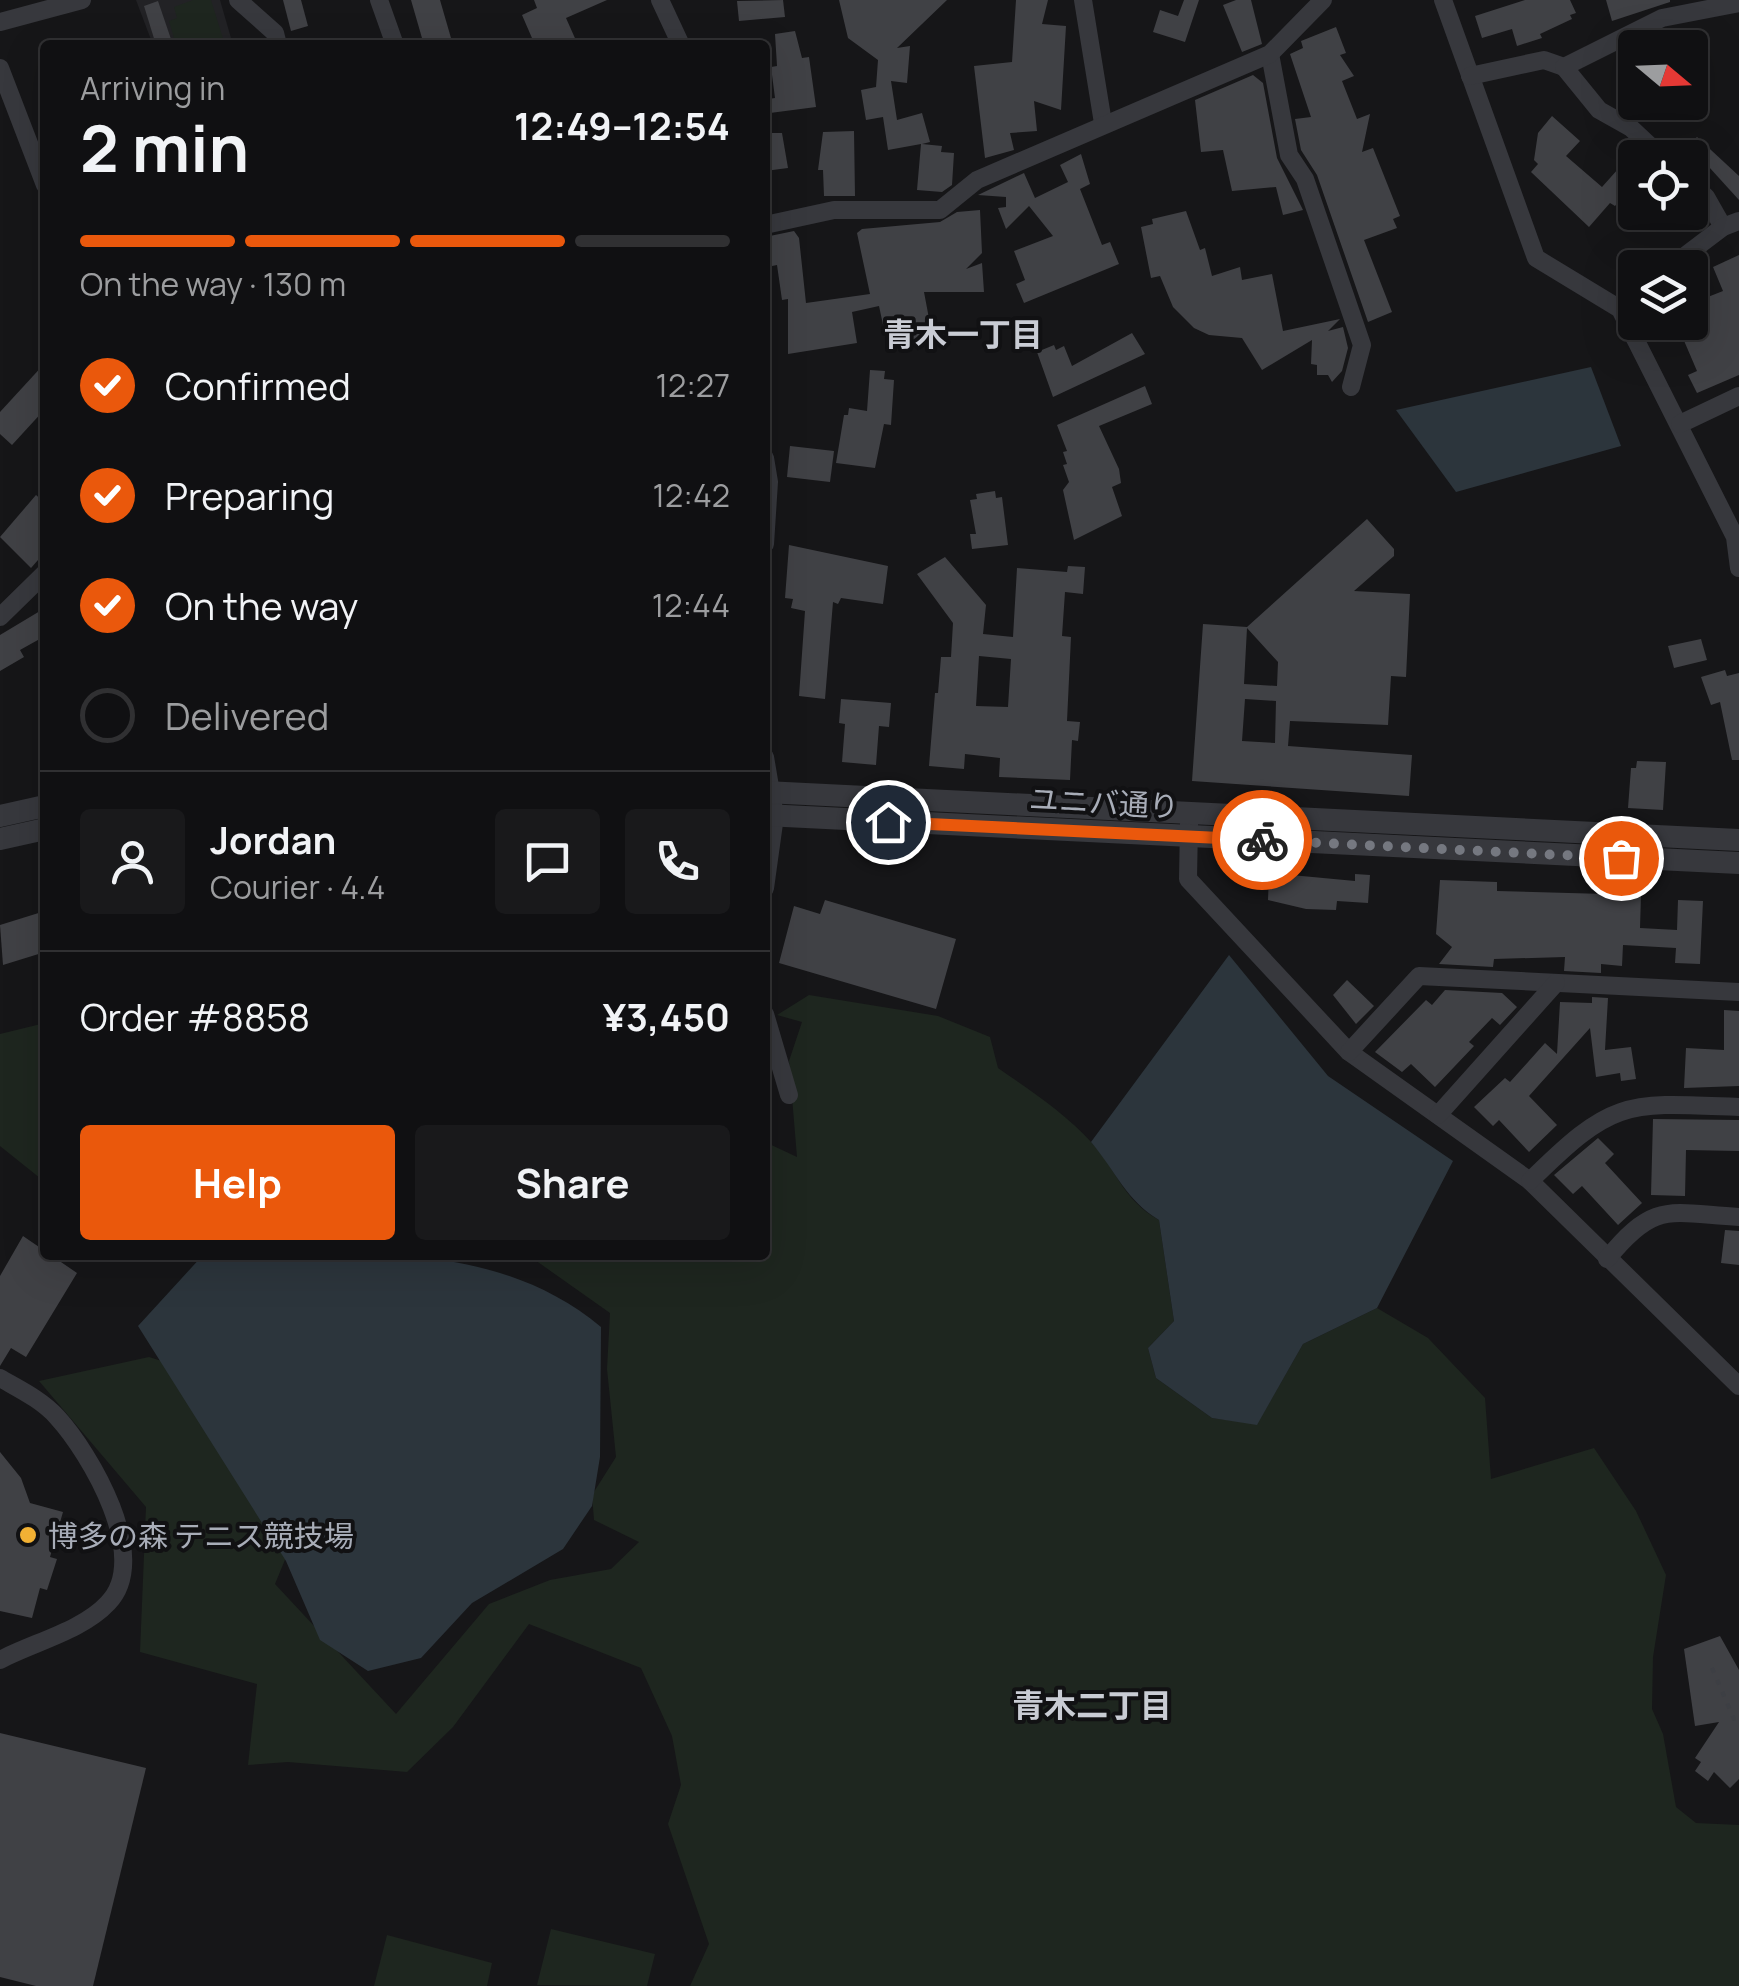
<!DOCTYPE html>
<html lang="en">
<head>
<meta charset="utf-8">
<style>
	:root { --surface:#101012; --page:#19191b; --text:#f1f3f6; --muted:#9c9d9f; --line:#303032; --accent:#ea580c }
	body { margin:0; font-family:Manrope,"Noto Sans JP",sans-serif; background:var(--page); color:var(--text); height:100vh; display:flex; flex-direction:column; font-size:38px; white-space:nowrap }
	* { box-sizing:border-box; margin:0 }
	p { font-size:32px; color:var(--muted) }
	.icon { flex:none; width:55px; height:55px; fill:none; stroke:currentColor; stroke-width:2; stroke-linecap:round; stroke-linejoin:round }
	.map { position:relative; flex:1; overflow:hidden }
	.details { position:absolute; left:40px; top:40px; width:730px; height:1220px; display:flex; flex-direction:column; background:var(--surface); border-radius:10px; box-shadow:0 10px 40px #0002,0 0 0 2px var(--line) }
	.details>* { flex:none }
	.needle { width:65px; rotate:109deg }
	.tools { position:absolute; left:1618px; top:30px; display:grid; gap:20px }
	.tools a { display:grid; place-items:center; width:90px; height:90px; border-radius:10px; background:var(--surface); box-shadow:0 10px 40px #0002,0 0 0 2px var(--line); font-size:50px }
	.pin { position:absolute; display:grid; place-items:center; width:85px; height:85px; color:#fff; margin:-42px; border:5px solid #fff; border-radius:50%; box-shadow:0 2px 10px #0007 }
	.courier { position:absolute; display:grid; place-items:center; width:100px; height:100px; margin:-50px; border:8px solid #ea580c; border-radius:50%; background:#fff; color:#222; box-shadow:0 2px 12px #0007 }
	.head em { font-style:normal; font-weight:700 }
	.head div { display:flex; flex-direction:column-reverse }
	.head { display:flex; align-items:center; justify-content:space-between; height:170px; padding:0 40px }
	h1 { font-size:65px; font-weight:700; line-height:75px }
	.bar { display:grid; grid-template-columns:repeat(4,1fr); gap:15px 10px; align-content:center; height:120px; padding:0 40px }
	.bar i { height:12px; border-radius:8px; background:var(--line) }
	.bar .active { background:var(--accent) }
	.bar p { grid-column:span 4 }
	.line { display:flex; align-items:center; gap:25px; padding:0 40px; border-top:2px solid var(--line) }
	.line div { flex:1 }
	.round { display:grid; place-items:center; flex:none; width:105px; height:105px; border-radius:10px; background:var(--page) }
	ol { padding:0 40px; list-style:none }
	li { display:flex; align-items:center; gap:30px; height:110px }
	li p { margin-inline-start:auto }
	li .icon { padding:10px; border-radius:50%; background:var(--accent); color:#fff; stroke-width:4 }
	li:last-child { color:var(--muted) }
	li i { width:55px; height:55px; border:5px solid var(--line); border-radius:50% }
	.primary-button { display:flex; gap:20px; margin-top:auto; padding:20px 40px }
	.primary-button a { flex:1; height:115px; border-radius:10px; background:var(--accent); color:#fff; font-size:40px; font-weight:700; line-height:115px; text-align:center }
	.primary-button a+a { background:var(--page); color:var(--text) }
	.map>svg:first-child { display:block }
	.built { fill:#222225 }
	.green { fill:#1e261f }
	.water { fill:#2c353c }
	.building { fill:#404145; fill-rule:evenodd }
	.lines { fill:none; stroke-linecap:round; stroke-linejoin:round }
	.path { stroke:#3d3f44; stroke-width:4; stroke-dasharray:5 8; stroke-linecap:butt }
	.minor { stroke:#37383d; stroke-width:18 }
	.tertiary { stroke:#37383d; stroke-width:22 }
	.done { stroke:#757880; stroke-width:10; stroke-dasharray:0 18 }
	.route { stroke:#ea580c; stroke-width:12 }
	.poi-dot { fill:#f2b134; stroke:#111113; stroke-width:4 }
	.labels { text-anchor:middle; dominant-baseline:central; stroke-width:8; stroke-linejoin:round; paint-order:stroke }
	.street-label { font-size:30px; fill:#a8adb8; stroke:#111113 }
	.poi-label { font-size:30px; fill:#a8adb8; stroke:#111113; text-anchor:start }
	.neighbourhood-label { font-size:32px; font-weight:bold; fill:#c9ccd4; stroke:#111113 }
</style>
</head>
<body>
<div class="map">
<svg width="1739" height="1986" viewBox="0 0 1739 1986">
	<rect width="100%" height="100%" fill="#161618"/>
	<polygon class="built" points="136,0 220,0 233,45 153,45"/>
	<g class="green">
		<polygon points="193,0 211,0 225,45 176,45 169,21 177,18 174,7"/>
		<path d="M 809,995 L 938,1016 L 990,1037 L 998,1068 C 1031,1091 1065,1113 1092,1143 C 1119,1173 1122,1199 1159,1220 L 1174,1321 L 1148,1348 L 1156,1378 L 1212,1418 L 1257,1424 L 1303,1344 L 1377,1308 L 1428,1338 L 1485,1398 L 1491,1479 L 1594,1448 L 1636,1511 L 1666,1575 L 1653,1657 L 1652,1709 L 1663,1734 L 1676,1807 L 1696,1823 L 1739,1825 L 1739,1986 L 690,1986 L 709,1944 L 668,1824 L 681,1785 L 672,1736 L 641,1668 L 529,1624 L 453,1727 L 407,1772 L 288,1762 L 248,1765 L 257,1684 L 140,1652 L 146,1507 L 39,1381 L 149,1357 L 258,1391 L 315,1487 L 275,1584 L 396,1714 L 489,1604 L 550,1580 L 611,1569 L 639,1542 L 594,1520 L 592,1495 L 616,1457 L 607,1369 L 610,1313 L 535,1260 L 536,1255 L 765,1255 L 765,1142 L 797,1157 L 789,1061 L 802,1022 L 777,1015 Z"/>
		<polygon points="45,1023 45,1182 0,1146 0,1034"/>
		<polygon points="551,1929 655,1954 647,1986 537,1985"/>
		<polygon points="387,1935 492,1963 487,1986 374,1986"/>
	</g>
	<g class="water">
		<polygon points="1591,367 1621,446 1456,492 1396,410"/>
		<path d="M 1229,955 L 1328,1076 L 1453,1161 L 1377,1308 L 1303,1344 L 1257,1425 L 1212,1418 L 1156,1378 L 1148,1348 L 1174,1321 L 1159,1220 C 1125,1199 1117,1173 1091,1142 Z"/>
		<path d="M 203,1255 C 339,1255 489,1234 601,1327 L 600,1457 L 592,1506 L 563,1549 L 472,1603 L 421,1658 L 368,1671 L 320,1640 L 286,1561 L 138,1326 Z"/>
	</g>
	<g class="building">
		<polygon points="283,0 301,0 308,26 291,31"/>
		<polygon points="411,0 440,0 453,45 424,45"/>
		<polygon points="534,0 607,0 566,18 578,45 535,45 522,15 537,8"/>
		<polygon points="783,0 785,17 739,21 737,1"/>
		<polygon points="839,0 947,0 897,48 910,46 907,83 891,81 897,120 922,113 930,142 922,144 942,146 941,152 954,153 952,185 942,192 917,190 921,144 888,150 883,117 866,120 861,90 876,87 878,60 848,38"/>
		<polygon points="1016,0 1048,0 1042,24 1066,26 1061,110 1034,101 1037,131 1010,133 1014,150 985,158 974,66 1012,62"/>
		<polygon points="1184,0 1199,0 1185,42 1153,32 1160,10 1178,16"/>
		<polygon points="1236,0 1251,0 1262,44 1242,52 1223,5"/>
		<polygon points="1525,0 1570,0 1576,13 1570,15 1572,19 1540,34 1542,38 1517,46 1512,29 1482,38 1475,16"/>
		<polygon points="1606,0 1670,0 1670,2 1612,21"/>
		<polygon points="158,1 173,45 156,45 144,6"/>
		<polygon points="1336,27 1346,53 1340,55 1354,76 1342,81 1357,119 1370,114 1362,152 1373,148 1400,216 1393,219 1397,228 1364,240 1392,312 1368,322 1317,175 1301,150 1295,119 1311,117 1290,54 1303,48 1301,41"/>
		<polygon points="795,31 802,58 809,57 816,107 770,113 768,99 775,98 771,67 777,66 775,34"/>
		<polygon points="1253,75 1263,83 1277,158 1303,210 1283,215 1276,187 1232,191 1223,150 1201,152 1195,100"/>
		<polygon points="1552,116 1580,141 1566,156 1602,187 1635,150 1635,198 1628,191 1615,206 1610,203 1589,227 1531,172 1538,164 1534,160 1538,133"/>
		<polygon points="854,131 855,196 824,196 823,170 818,170 823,132"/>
		<polygon points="765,133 782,133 788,168 765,171"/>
		<polygon points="1697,137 1739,176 1739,200 1689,145"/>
		<polygon points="1081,154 1090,184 1080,189 1102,245 1110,242 1119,264 1024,303 1016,284 1025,280 1014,251 1053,236 1029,206 1006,229 998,208 1006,207 1006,197 978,195 1024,173 1035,198 1068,182 1060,165"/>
		<polygon points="980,210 982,253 966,269 982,263 984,292 924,292 934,345 905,346 893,341 891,333 885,334 879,306 852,312 857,343 788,354 788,299 782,300 777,265 772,266 765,237 794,231 799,238 806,303 870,294 857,233 862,229 940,222 957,212"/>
		<polygon points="1186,211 1200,250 1205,248 1212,276 1240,267 1242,280 1272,274 1283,331 1340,319 1328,331 1343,327 1348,348 1342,371 1332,382 1328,375 1317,375 1317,365 1311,364 1312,340 1262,370 1242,338 1209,335 1194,328 1173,307 1160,276 1151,278 1141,227 1153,224 1152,219"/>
		<polygon points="1739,255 1739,375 1697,393 1688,375 1697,371 1676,322 1690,322 1690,304 1723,291 1713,267"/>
		<polygon points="1132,333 1145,354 1053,397 1037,352 1054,345 1056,350 1064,346 1072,366"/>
		<polygon points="45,363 45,409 12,445 0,434 0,412"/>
		<polygon points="870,370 885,371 884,379 894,380 891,425 884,424 875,468 836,463 844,415 848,415 849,408 867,411"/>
		<polygon points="1145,386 1152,404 1099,426 1119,469 1121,483 1112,487 1122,516 1074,540 1063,490 1069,482 1063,465 1067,464 1063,452 1067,451 1057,425"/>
		<polygon points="790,446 834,451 830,482 787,477"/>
		<polygon points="995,491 996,498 1002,497 1008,545 972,549 970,534 976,534 970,500 977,499 976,494"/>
		<polygon points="36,495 45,503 45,552 31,568 0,537"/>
		<path d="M 1367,519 L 1394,549 L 1394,556 L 1354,591 L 1410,594 L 1406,677 L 1391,676 L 1388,725 L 1290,721 L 1288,746 L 1412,755 L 1409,796 L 1192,781 L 1203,624 L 1247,627 ZM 1247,628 L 1278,662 L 1277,686 L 1244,684 ZM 1245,699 L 1276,701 L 1275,743 L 1242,741 Z"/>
		<polygon points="789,545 888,566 883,604 841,598 838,604 833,602 825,699 799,696 805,611 791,608 793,599 785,598"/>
		<path d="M 945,557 L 986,605 L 983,634 L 1013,637 L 1017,568 L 1067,572 L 1068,566 L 1085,567 L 1083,594 L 1065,592 L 1062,636 L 1071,637 L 1067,721 L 1080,722 L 1078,741 L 1072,740 L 1070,780 L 999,777 L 1000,758 L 965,754 L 964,769 L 929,766 L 935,693 L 938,693 L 941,657 L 951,657 L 953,623 L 917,574 ZM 979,656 L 1011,659 L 1008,707 L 976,706 Z"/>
		<polygon points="45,608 45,636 20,650 24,657 0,671 0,635"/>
		<polygon points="1701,639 1707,660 1674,668 1668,646"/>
		<polygon points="1725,670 1727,676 1739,673 1739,760 1732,760 1720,702 1711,705 1701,677"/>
		<polygon points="841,699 891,703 889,727 879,726 876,765 842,762 845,724 839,723"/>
		<polygon points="1637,761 1666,762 1663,810 1628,808 1631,768 1636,768"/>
		<polygon points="1269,873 1355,881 1355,874 1370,875 1368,903 1337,901 1336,910 1306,909 1268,900"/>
		<polygon points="1440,880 1497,882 1497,891 1641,895 1640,928 1677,930 1678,900 1703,901 1700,964 1675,963 1676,948 1623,945 1622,966 1601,964 1601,973 1564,971 1565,957 1494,959 1493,967 1439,964 1452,947 1436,934"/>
		<polygon points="825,900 956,939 936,1009 779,963 794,906 820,914"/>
		<polygon points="45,911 45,952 3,965 0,925"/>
		<polygon points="1347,980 1374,1006 1356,1024 1333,995"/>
		<polygon points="1445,990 1502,993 1517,1007 1500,1025 1492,1018 1469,1042 1474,1046 1435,1087 1411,1064 1402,1072 1375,1052 1426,1000 1432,1005"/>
		<polygon points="1592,997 1608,998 1605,1050 1631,1047 1636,1079 1621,1081 1620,1073 1596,1077 1590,1028 1529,1096 1557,1125 1529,1152 1499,1120 1493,1126 1474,1107 1505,1078 1510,1082 1545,1043 1557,1054 1560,1002 1592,1003"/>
		<polygon points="1724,1010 1739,1011 1739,1086 1684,1088 1686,1048 1724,1050"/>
		<polygon points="1653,1119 1739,1120 1739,1151 1686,1150 1685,1196 1651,1195"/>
		<polygon points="1598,1138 1614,1154 1605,1163 1642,1203 1618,1225 1582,1186 1573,1194 1554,1175"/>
		<polygon points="1725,1230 1739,1231 1739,1265 1721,1263"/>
		<polygon points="23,1236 77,1273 26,1357 11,1348 0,1366 0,1276"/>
		<polygon points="0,1452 21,1478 30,1503 63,1512 50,1557 57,1559 47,1590 40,1588 32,1618 0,1611"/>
		<polygon points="1720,1636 1739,1670 1739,1779 1730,1788 1714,1772 1708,1781 1695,1771 1701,1762 1695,1758 1719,1722 1695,1726 1684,1649"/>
		<polygon points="0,1733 146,1768 93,1986 36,1986 0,1977"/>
	</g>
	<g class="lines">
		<polyline class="path" points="1712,1668 1734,1719 1739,1718"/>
		<g class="minor">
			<polyline points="238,0 275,33 278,45"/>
			<polyline points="379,0 395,45"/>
			<polyline points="660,0 681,45"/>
			<polyline points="1083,0 1103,123"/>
			<polyline points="1443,0 1536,258 1620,309 1735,537 1739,568"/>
			<polyline points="0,22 82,0"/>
			<polyline points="1270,54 1289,155 1305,179 1362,345 1351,387"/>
			<polyline points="0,68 45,185"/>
			<polyline points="1470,76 1544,60 1564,67"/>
			<polyline points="1663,158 1631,128 1599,110 1564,67 1662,18 1739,3"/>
			<polyline points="1690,182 1706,197 1723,227"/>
			<polyline points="765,225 834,210 940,210 977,180 1270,54 1323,0"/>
			<polyline points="1669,268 1723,227 1739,221"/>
			<polyline points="1680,424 1739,396"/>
			<polyline points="765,458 769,482 765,544"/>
			<polyline points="0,617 45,573"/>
			<polyline points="765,757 775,816 765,888"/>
			<polyline points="1189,824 1188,879 1349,1052 1530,1181 1739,1386"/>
			<polyline points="765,1014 789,1095"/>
			<polyline points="1349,1052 1419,976 1739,992"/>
			<polyline points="1438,1115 1556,983"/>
			<path d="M 1530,1181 C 1613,1099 1624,1102 1739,1107"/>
			<path d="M 1607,1259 C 1655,1200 1669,1213 1739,1217"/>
			<path d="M 0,1378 C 19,1389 42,1400 57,1417 C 90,1453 152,1558 108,1603 C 82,1631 34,1642 0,1660"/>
		</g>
		<g class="tertiary">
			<polyline points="765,792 1739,840"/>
			<polyline points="765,815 1739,863"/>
			<polyline points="0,816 45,806"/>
			<polyline points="0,839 45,829"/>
		</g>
	</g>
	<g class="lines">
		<polyline class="done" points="1262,840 1621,858"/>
		<polyline class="route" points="888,822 1262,840"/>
	</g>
	<circle class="poi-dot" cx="28" cy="1535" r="10"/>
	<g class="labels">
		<g class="street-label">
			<text transform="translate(1104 802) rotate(3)">ユニバ通り</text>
		</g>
		<g class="poi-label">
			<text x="48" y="1535">博多の森 テニス競技場</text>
		</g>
		<g class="neighbourhood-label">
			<text x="963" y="334">青木一丁目</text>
			<text x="1092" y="1705">青木二丁目</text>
		</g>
	</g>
</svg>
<div class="tools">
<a><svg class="needle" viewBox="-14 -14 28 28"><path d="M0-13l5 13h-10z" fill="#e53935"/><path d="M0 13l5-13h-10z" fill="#9c9d9f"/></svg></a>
<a><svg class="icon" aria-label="locate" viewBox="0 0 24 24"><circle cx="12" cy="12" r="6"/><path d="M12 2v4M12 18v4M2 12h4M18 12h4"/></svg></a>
<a><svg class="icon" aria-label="layers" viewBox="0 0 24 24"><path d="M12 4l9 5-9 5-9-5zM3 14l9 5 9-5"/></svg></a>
</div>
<div class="pin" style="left:1621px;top:858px;background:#ea580c"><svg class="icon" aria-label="bag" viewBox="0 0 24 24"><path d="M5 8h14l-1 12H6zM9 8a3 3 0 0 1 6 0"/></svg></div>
<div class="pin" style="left:888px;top:822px;background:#1f2937"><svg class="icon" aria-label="home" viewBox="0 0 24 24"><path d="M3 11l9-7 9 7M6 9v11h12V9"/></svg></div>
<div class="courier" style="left:1262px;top:840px"><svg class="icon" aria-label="bike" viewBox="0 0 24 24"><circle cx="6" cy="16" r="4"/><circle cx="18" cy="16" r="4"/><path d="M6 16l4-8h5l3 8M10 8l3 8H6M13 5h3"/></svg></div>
<section class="details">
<div class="head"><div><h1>2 min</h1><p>Arriving in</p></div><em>12:49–12:54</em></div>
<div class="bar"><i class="active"></i><i class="active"></i><i class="active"></i><i></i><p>On the way · 130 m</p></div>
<ol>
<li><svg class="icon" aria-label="check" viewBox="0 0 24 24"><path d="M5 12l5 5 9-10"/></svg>Confirmed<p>12:27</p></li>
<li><svg class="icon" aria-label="check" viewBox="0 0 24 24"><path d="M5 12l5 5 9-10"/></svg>Preparing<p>12:42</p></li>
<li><svg class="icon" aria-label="check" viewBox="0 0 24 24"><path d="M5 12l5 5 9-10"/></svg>On the way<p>12:44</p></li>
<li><i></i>Delivered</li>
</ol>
<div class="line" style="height:180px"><a class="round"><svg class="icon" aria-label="person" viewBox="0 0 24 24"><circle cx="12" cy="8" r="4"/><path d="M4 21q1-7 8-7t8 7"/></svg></a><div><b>Jordan</b><p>Courier · 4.4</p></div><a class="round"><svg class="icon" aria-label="chat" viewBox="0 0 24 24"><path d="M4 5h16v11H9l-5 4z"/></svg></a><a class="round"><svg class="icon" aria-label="phone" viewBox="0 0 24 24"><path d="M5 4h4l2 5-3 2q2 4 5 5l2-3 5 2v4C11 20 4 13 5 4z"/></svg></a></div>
<div class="line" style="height:130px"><div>Order #8858</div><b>¥3,450</b></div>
<div class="primary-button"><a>Help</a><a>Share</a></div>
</section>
</div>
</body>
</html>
